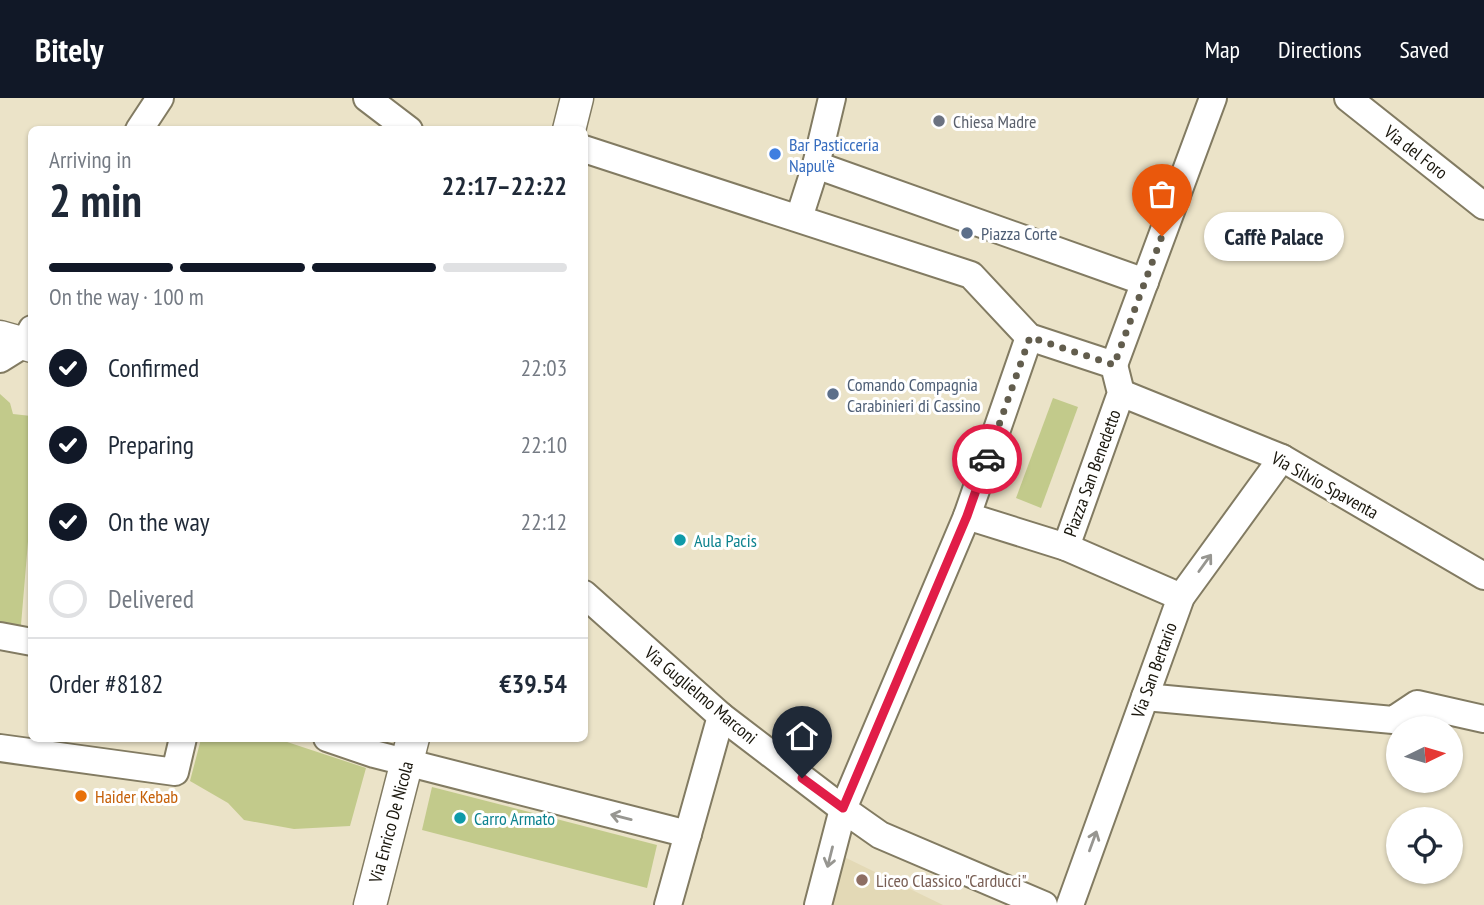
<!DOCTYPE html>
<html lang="en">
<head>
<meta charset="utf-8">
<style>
	:root { --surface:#fff; --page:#f2f2f3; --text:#1f2937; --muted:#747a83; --line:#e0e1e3; --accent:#111827 }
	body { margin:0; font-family:"PT Sans Narrow",sans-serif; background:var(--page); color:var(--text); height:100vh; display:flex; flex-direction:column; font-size:26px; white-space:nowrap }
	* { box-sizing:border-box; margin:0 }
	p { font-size:23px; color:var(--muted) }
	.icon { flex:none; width:38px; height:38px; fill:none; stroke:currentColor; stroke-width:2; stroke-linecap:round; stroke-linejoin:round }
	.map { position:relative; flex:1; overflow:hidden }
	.panel { position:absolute; left:28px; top:28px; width:560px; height:616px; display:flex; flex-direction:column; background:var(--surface); border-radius:10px; box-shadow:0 2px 5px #0004 }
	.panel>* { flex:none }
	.needle { width:46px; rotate:85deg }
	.fabs { position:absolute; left:1386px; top:618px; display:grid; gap:14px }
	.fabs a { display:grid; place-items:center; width:77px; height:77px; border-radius:50%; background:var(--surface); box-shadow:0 2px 5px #0004; font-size:35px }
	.pin { position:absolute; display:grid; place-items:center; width:60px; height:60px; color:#fff; margin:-72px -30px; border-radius:50% 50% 50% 0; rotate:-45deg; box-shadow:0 0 7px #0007 }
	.pin .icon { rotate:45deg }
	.courier { position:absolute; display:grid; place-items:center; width:70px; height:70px; margin:-35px; border:5px solid #e11d48; border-radius:50%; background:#fff; color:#222; box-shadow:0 2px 9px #0007 }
	.bubble { position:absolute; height:49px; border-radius:24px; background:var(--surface); box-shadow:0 2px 5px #0004; font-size:23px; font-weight:800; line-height:49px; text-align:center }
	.summary em { font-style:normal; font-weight:800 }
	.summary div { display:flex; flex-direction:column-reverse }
	.summary { display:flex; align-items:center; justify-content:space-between; height:119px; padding:0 21px }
	h1 { font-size:46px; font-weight:800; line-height:52px }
	.bar { display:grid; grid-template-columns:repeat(4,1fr); gap:10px 7px; align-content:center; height:84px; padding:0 21px }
	.bar i { height:9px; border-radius:5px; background:var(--line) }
	.bar .selected { background:var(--accent) }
	.bar p { grid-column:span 4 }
	.line { display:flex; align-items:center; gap:18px; padding:0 21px; border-top:2px solid var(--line) }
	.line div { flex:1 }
	ol { padding:0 21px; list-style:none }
	li { display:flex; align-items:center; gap:21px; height:77px }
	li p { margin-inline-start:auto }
	li .icon { padding:7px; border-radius:50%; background:var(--accent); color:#fff; stroke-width:4 }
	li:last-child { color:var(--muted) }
	li i { width:38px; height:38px; border:4px solid var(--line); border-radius:50% }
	header { display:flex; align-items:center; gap:42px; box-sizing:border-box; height:98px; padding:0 35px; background:var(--accent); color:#fff }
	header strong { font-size:33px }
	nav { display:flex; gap:38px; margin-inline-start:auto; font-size:24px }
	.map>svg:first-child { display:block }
	.built { fill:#e3d9b6 }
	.green { fill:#c2ca8b }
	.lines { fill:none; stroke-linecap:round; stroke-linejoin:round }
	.minor-casing { stroke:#827b62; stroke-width:30 }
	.tertiary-casing { stroke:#827b62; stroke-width:35 }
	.minor { stroke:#fff; stroke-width:26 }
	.tertiary { stroke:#fff; stroke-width:32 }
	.oneway { stroke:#979691 }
	.done { stroke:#625d4d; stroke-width:7; stroke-dasharray:0 12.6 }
	.route { stroke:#e11d48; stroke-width:9 }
	.worship-dot { fill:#6b7280; stroke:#fff; stroke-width:2.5 }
	.shop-dot { fill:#3f7fe0; stroke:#fff; stroke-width:2.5 }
	.service-dot { fill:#5c6f8a; stroke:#fff; stroke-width:2.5 }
	.culture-dot { fill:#0f9aa8; stroke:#fff; stroke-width:2.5 }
	.food-dot { fill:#e8710a; stroke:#fff; stroke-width:2.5 }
	.education-dot { fill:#8d6e63; stroke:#fff; stroke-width:2.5 }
	.labels { text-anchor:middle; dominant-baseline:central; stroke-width:6; stroke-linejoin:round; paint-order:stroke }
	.worship-label { font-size:18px; fill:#5b616d; stroke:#fff; text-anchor:start }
	.shop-label { font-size:18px; fill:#366cbe; stroke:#fff; text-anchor:start }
	.street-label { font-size:18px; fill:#18150b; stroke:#fff }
	.service-label { font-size:18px; fill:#4e5e75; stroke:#fff; text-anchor:start }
	.culture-label { font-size:18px; fill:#0d838f; stroke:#fff; text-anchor:start }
	.food-label { font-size:18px; fill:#c56008; stroke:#fff; text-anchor:start }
	.education-label { font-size:18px; fill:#785e54; stroke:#fff; text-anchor:start }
</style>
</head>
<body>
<header>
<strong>Bitely</strong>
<nav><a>Map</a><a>Directions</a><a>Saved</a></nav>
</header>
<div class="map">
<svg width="1484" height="807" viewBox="0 0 1484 807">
	<rect width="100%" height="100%" fill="#ebe3c8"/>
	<polygon class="built" points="840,757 943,807 826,807"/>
	<g class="green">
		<polygon points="0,296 10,305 13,316 31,318 31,408 21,527 0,526"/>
		<polygon points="1053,300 1078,309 1041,410 1016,400"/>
		<polygon points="201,641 278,641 366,670 350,728 294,731 244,722 228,705 190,683"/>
		<polygon points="432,689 657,747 647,790 422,732"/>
	</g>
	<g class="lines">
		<g class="minor-casing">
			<g id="minor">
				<polyline points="367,0 409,32"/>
				<polyline points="1348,0 1484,108"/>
				<polyline points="139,32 160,0"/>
				<polyline points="584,51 971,177 1029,239 1114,267 1121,295 1066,449 967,418"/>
				<polyline points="816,67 1145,184"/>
				<polyline points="799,120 816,67 832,0"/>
				<polyline points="0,261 24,246 32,231"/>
				<polyline points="1114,267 1213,0"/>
				<polyline points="1121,295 1282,360 1484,478"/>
				<polyline points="1066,449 1181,499"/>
				<polyline points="584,496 721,618 843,711 880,737 1044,807"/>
				<polyline points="0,538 32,544"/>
				<polyline points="1145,599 1393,622 1417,606 1484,621"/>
				<polyline points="327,640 374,656 688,736"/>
				<polyline points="0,650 175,674 183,640"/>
				<polyline points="668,807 721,618"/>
				<polyline points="818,807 843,711 967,418 1029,239"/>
				<polyline points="1070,807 1181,499 1282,360"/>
			</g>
		</g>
		<g class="tertiary-casing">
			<g id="tertiary">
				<polyline points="569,32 577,0"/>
				<polyline points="0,239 32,248"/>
				<polyline points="370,807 413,640"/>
			</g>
		</g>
		<use href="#minor" class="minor"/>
		<use href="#tertiary" class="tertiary"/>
	</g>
	<defs><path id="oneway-shaft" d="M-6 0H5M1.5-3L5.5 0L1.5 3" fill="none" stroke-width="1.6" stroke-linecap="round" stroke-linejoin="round" transform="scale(1.75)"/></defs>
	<g class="oneway">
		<use href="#oneway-shaft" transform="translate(1205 465) rotate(-54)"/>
		<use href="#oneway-shaft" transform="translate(621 719) rotate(-166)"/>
		<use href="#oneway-shaft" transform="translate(1093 743) rotate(-70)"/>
		<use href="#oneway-shaft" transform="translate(830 759) rotate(104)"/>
	</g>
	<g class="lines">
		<polyline class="done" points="987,361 1030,239 1114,267 1162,138"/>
		<polyline class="route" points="802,680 843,710 967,418 987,361"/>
	</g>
	<circle class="worship-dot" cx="939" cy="23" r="7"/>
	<circle class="shop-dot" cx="775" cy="56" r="7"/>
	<g class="service-dot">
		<circle cx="967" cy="135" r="7"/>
		<circle cx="833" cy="296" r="7"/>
	</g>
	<g class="culture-dot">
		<circle cx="680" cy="442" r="7"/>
		<circle cx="460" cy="720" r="7"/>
	</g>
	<circle class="food-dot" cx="81" cy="698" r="7"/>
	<circle class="education-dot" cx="862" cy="782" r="7"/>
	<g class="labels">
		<g class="worship-label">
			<text x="953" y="23">Chiesa Madre</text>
		</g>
		<g class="shop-label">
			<text x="789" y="46">Bar Pasticceria<tspan x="789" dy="21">Napul'è</tspan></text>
		</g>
		<g class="street-label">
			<text transform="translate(1416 54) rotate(38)">Via del Foro</text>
			<text transform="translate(1092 375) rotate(-70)">Piazza San Benedetto</text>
			<text transform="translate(1325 387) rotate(29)">Via Silvio Spaventa</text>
			<text transform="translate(1154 572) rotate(-70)">Via San Bertario</text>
			<text transform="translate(701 597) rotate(40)">Via Guglielmo Marconi</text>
			<text transform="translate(391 724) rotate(-75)">Via Enrico De Nicola</text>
		</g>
		<g class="service-label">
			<text x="981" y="135">Piazza Corte</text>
			<text x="847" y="286">Comando Compagnia<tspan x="847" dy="21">Carabinieri di Cassino</tspan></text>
		</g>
		<g class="culture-label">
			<text x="694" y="442">Aula Pacis</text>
			<text x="474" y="720">Carro Armato</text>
		</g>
		<g class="food-label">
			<text x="95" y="698">Haider Kebab</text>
		</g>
		<g class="education-label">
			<text x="876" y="782">Liceo Classico "Carducci"</text>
		</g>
	</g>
</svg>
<div class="fabs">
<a><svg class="needle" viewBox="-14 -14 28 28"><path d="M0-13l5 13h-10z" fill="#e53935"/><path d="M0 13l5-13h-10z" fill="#747a83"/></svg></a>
<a><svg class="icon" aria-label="locate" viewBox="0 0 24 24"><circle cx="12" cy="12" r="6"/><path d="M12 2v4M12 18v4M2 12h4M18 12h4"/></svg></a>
</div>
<div class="pin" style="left:1162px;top:138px;background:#ea580c"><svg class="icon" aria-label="bag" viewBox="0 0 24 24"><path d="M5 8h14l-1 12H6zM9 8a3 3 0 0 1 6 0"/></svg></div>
<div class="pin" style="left:802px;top:680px;background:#1f2937"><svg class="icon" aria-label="home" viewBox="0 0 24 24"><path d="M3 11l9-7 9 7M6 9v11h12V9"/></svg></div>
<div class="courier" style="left:987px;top:361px"><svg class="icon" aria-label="car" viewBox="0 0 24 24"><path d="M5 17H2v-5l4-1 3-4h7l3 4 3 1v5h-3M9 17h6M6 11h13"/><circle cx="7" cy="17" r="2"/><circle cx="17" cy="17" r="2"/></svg></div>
<div class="bubble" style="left:1204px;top:114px;width:140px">Caffè Palace</div>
<section class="panel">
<div class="summary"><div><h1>2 min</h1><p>Arriving in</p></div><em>22:17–22:22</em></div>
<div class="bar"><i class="selected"></i><i class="selected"></i><i class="selected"></i><i></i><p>On the way · 100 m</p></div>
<ol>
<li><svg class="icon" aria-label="check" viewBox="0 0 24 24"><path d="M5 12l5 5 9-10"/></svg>Confirmed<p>22:03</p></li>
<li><svg class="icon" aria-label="check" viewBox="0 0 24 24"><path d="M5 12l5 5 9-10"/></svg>Preparing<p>22:10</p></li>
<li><svg class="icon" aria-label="check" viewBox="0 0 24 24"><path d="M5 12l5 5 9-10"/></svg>On the way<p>22:12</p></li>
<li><i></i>Delivered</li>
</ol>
<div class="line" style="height:91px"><div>Order #8182</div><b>€39.54</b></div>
</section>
</div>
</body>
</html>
